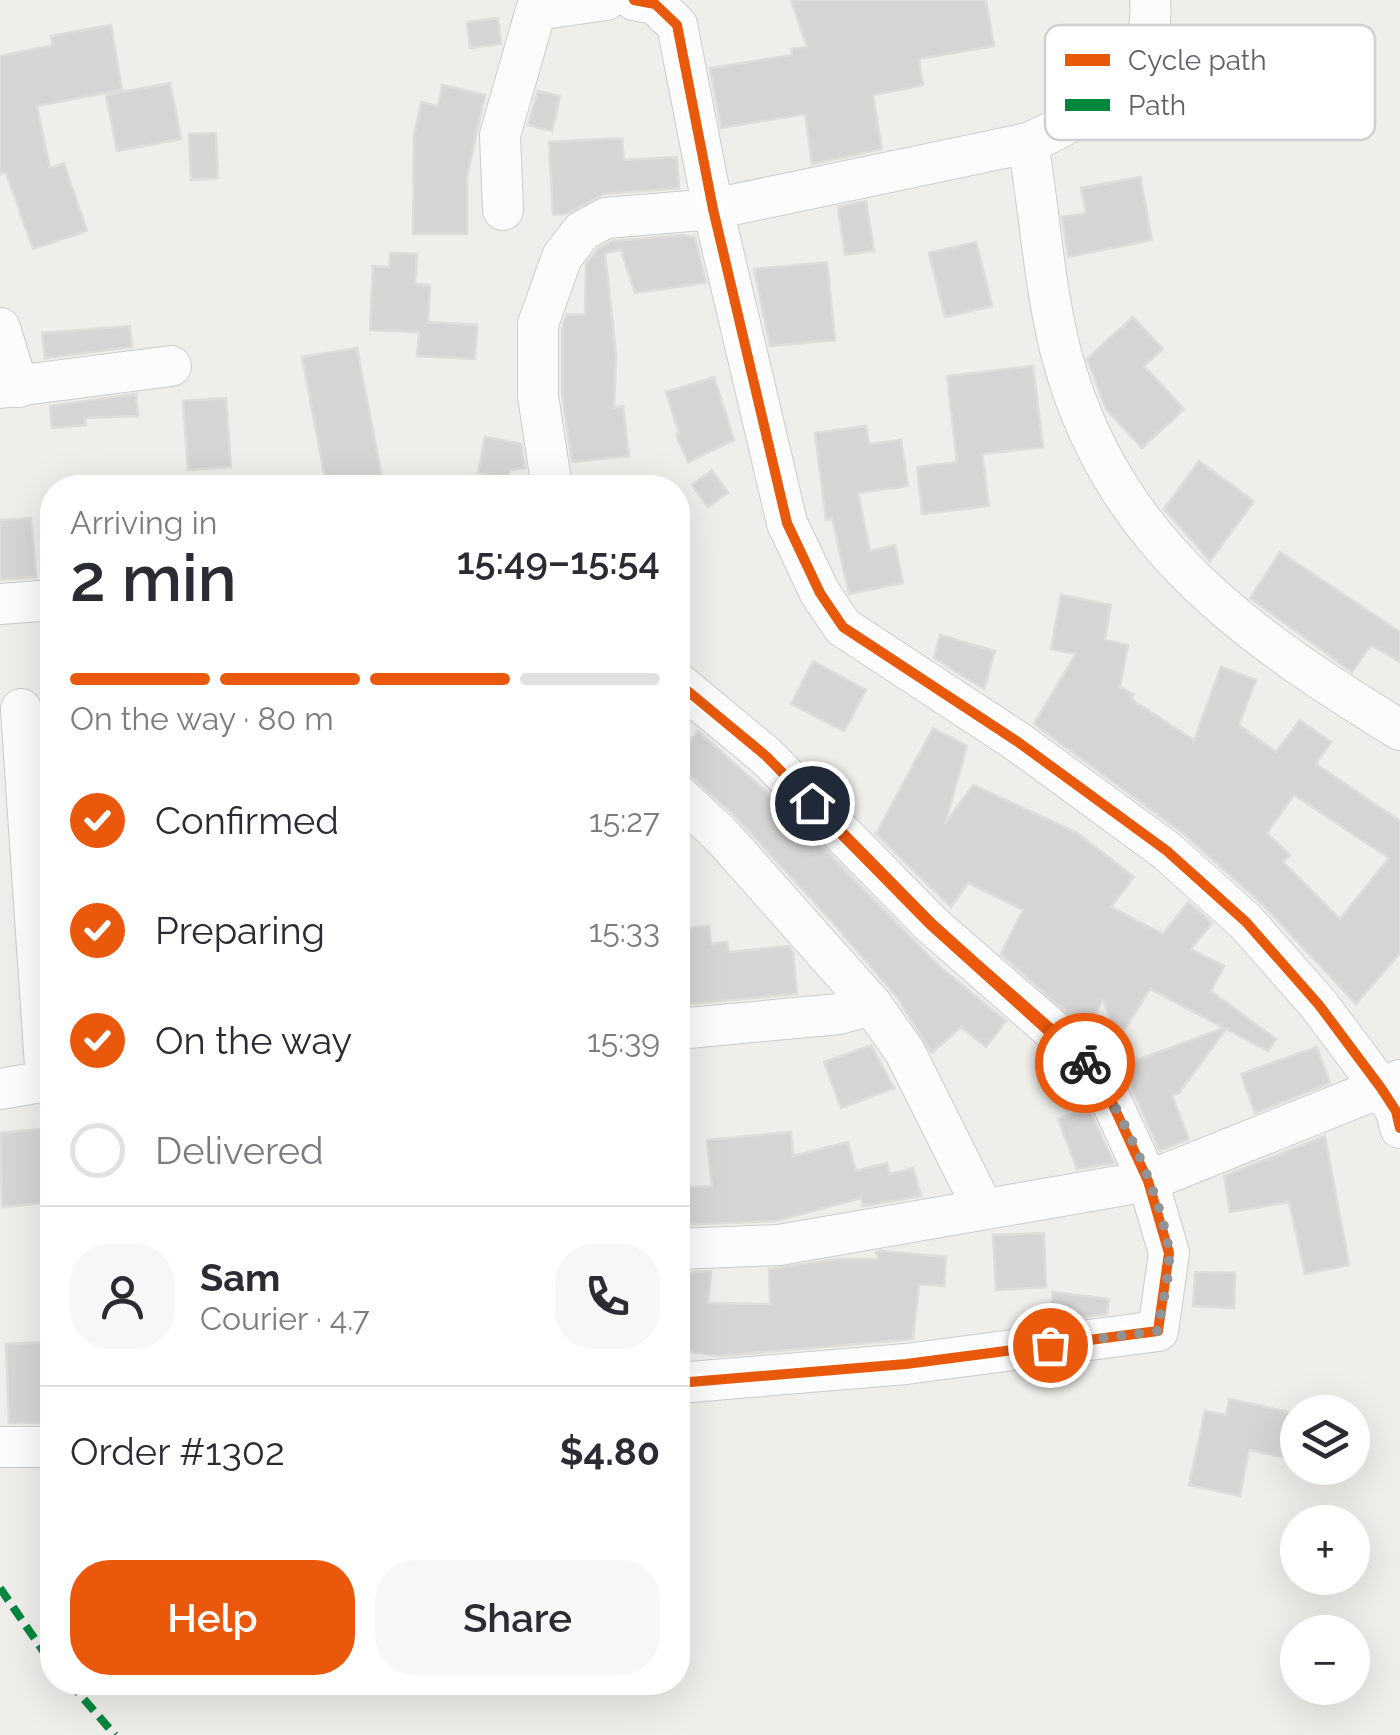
<!DOCTYPE html>
<html lang="en">
<head>
<meta charset="utf-8">
<style>
	:root { --surface:#fff; --page:#f7f7f7; --text:#2b2b33; --muted:#7c7c81; --line:#e1e1e2; --accent:#ea580c }
	body { margin:0; font-family:Raleway,sans-serif; background:var(--page); color:var(--text); height:100vh; display:flex; flex-direction:column; font-size:38px; white-space:nowrap }
	* { box-sizing:border-box; margin:0 }
	p { font-size:32px; color:var(--muted) }
	.icon { flex:none; width:55px; height:55px; fill:none; stroke:currentColor; stroke-width:2; stroke-linecap:round; stroke-linejoin:round }
	.map { position:relative; flex:1; overflow:hidden }
	.side { position:absolute; left:40px; top:475px; width:650px; height:1220px; display:flex; flex-direction:column; background:var(--surface); border-radius:40px; box-shadow:0 10px 40px #0002 }
	.side>* { flex:none }
	.buttons { position:absolute; left:1280px; top:1395px; display:grid; gap:20px }
	.buttons a { display:grid; place-items:center; width:90px; height:90px; border-radius:50%; background:var(--surface); box-shadow:0 10px 40px #0002; font-size:50px }
	.pin { position:absolute; display:grid; place-items:center; width:85px; height:85px; color:#fff; margin:-42px; border:5px solid #fff; border-radius:50%; box-shadow:0 2px 10px #0007 }
	.courier { position:absolute; display:grid; place-items:center; width:100px; height:100px; margin:-50px; border:8px solid #ea580c; border-radius:50%; background:#fff; color:#222; box-shadow:0 2px 12px #0007 }
	.headline em { font-style:normal; font-weight:600 }
	.headline div { display:flex; flex-direction:column-reverse }
	.headline { display:flex; align-items:center; justify-content:space-between; height:170px; padding:0 30px }
	h1 { font-size:65px; font-weight:600; line-height:75px }
	.bar { display:grid; grid-template-columns:repeat(4,1fr); gap:15px 10px; align-content:center; height:120px; padding:0 30px }
	.bar i { height:12px; border-radius:8px; background:var(--line) }
	.bar .active { background:var(--accent) }
	.bar p { grid-column:span 4 }
	.line { display:flex; align-items:center; gap:25px; padding:0 30px; border-top:2px solid var(--line) }
	.line div { flex:1 }
	.round { display:grid; place-items:center; flex:none; width:105px; height:105px; border-radius:40px; background:var(--page) }
	ol { padding:0 30px; list-style:none }
	li { display:flex; align-items:center; gap:30px; height:110px }
	li p { margin-inline-start:auto }
	li .icon { padding:10px; border-radius:50%; background:var(--accent); color:#fff; stroke-width:4 }
	li:last-child { color:var(--muted) }
	li i { width:55px; height:55px; border:5px solid var(--line); border-radius:50% }
	.action { display:flex; gap:20px; margin-top:auto; padding:20px 30px }
	.action a { flex:1; height:115px; border-radius:40px; background:var(--accent); color:#fff; font-size:40px; font-weight:600; line-height:115px; text-align:center }
	.action a+a { background:var(--page); color:var(--text) }
	.map>svg:first-child { display:block }
	.building { fill:#d6d5d3; stroke:#deddd9; stroke-width:2.5; fill-rule:evenodd }
	.lines { fill:none; stroke-linecap:round; stroke-linejoin:round }
	.minor-casing { stroke:#cbcccc; stroke-width:42 }
	.minor { stroke:#fdfcfc; stroke-width:40 }
	.quiet { stroke:#00873e; stroke-width:8; stroke-dasharray:15 8; stroke-linecap:butt }
	.cycleway-casing { stroke:#fff; stroke-width:16 }
	.cycleway { stroke:#e8590c; stroke-width:10 }
	.done { stroke:#919496; stroke-width:10; stroke-dasharray:0 18 }
	.route { stroke:#ea580c; stroke-width:12 }
	.key { fill:#fff; stroke:#cfd0d2; stroke-width:2.5 }
	.key-label { font-size:28px; fill:#5f6368 }
</style>
</head>
<body>
<div class="map">
<svg width="1400" height="1735" viewBox="0 0 1400 1735">
	<rect width="100%" height="100%" fill="#efeeea"/>
	<g class="building">
		<polygon points="791,0 986,0 994,46 919,59 923,85 873,95 882,149 812,164 805,114 721,128 710,68 792,55 791,49 807,47"/>
		<polygon points="498,18 501,44 470,48 467,22"/>
		<polygon points="111,25 122,90 37,106 50,168 64,163 87,231 33,249 6,173 0,174 0,56 53,45 51,36"/>
		<polygon points="170,83 181,139 117,151 106,95"/>
		<polygon points="442,85 485,95 467,177 467,234 413,234 414,136 421,102 438,106"/>
		<polygon points="538,91 560,96 552,131 528,125"/>
		<polygon points="216,133 218,178 191,180 189,134"/>
		<polygon points="622,138 624,160 677,157 679,188 603,194 566,214 553,215 549,142"/>
		<polygon points="1140,177 1152,240 1068,257 1062,217 1086,213 1081,188"/>
		<polygon points="866,201 874,251 845,255 838,207"/>
		<polygon points="682,235 695,237 706,283 635,293 621,250 605,253 616,353 614,408 623,406 629,456 572,462 562,394 562,328 567,314 585,315 586,264 598,249 613,241"/>
		<polygon points="976,242 992,306 945,317 929,253"/>
		<polygon points="390,253 417,254 415,284 430,285 428,322 477,325 475,359 417,356 419,332 370,330 373,266 389,267"/>
		<polygon points="827,262 835,340 770,346 754,269"/>
		<polygon points="1133,317 1163,349 1144,366 1184,409 1142,448 1106,409 1087,359"/>
		<polygon points="130,326 132,347 45,358 42,333"/>
		<polygon points="357,348 384,488 327,488 302,357"/>
		<polygon points="1033,366 1043,447 982,454 989,506 922,514 917,467 957,462 947,376"/>
		<polygon points="714,377 734,440 688,462 676,435 679,433 666,392"/>
		<polygon points="136,394 138,416 85,418 86,425 52,428 50,406"/>
		<polygon points="226,398 231,467 188,470 183,401"/>
		<polygon points="866,426 869,444 901,440 908,486 858,493 870,551 895,545 903,583 849,594 832,518 826,520 815,433"/>
		<polygon points="485,437 521,444 525,468 510,470 508,479 478,473"/>
		<polygon points="1199,461 1254,501 1210,561 1164,509"/>
		<polygon points="712,470 728,493 708,507 692,485"/>
		<polygon points="31,518 36,577 0,580 0,520"/>
		<polygon points="1280,552 1400,632 1400,662 1371,645 1352,672 1250,598"/>
		<path d="M 1061,595 L 1111,605 L 1105,640 L 1128,645 L 1120,687 L 1134,695 L 1131,699 L 1194,740 L 1221,667 L 1256,680 L 1239,725 L 1276,752 L 1300,720 L 1331,742 L 1316,764 L 1400,821 L 1400,953 L 1356,1004 L 1262,904 L 1183,833 L 1034,724 L 1076,654 L 1051,649 ZM 1294,795 L 1389,858 L 1340,919 L 1283,862 L 1290,855 L 1267,833 Z"/>
		<polygon points="940,635 995,651 984,689 934,658"/>
		<polygon points="813,661 866,690 844,731 791,704"/>
		<polygon points="933,728 967,746 945,824 973,785 1076,832 1134,877 1111,907 1163,934 1188,902 1212,923 1191,949 1224,966 1211,991 1276,1039 1268,1051 1226,1029 1179,1093 1172,1095 1189,1139 1160,1151 1133,1091 1126,1064 1224,1028 1150,989 1118,1040 1103,1000 1086,1030 1001,954 1023,910 968,883 951,907 876,834"/>
		<polygon points="698,731 777,801 939,966 1006,1021 986,1047 961,1027 932,1053 896,996 833,923 738,819 694,778 678,772 678,756"/>
		<polygon points="709,926 711,944 727,942 729,952 788,946 793,952 797,994 678,1005 678,929"/>
		<polygon points="871,1045 894,1088 841,1108 824,1062"/>
		<polygon points="1317,1047 1330,1083 1255,1113 1241,1074"/>
		<polygon points="1088,1108 1114,1163 1077,1169 1058,1119"/>
		<polygon points="52,1128 52,1202 2,1207 0,1133"/>
		<polygon points="791,1132 793,1156 848,1142 856,1171 887,1163 890,1174 913,1168 921,1196 863,1206 861,1198 776,1221 678,1225 678,1188 712,1186 707,1140"/>
		<polygon points="1325,1136 1349,1265 1305,1274 1289,1202 1230,1212 1224,1176"/>
		<polygon points="1044,1233 1046,1287 996,1290 993,1235"/>
		<polygon points="881,1251 946,1257 944,1286 919,1284 913,1339 720,1356 678,1350 678,1273 711,1271 708,1303 770,1304 769,1269 839,1259 878,1259 876,1252"/>
		<polygon points="1195,1272 1235,1273 1234,1308 1193,1306"/>
		<polygon points="1053,1292 1109,1299 1107,1314 1049,1321"/>
		<polygon points="52,1342 52,1423 9,1423 6,1344"/>
		<polygon points="1229,1399 1298,1414 1292,1459 1249,1450 1240,1496 1189,1485 1205,1411 1226,1415"/>
	</g>
	<g class="lines">
		<g class="minor-casing">
			<g id="minor">
				<polyline points="634,0 655,4 677,25 713,209 787,523 820,593 843,627 1018,742 1167,851 1246,922 1319,1005 1381,1088 1396,1111 1400,1128"/>
				<path d="M 1028,143 C 1040,213 1045,300 1065,367 C 1118,547 1249,637 1400,730"/>
				<polyline points="503,210 500,135 536,10 606,0"/>
				<polyline points="0,328 18,387"/>
				<polyline points="0,388 171,366"/>
				<path d="M 552,488 L 538,396 L 538,324 L 562,257 L 582,231 L 606,218 L 713,209 L 1028,143 C 1088,117 1157,76 1150,0"/>
				<polyline points="0,604 52,600"/>
				<polyline points="678,683 766,756 931,924 1057,1034 1102,1081 1148,1181 1169,1253 1158,1331 906,1364 678,1383"/>
				<polyline points="21,709 46,1081"/>
				<polyline points="678,795 722,836 872,1005 905,1052 983,1208"/>
				<polyline points="678,1029 839,1014 872,1005"/>
				<polyline points="0,1089 52,1080"/>
				<polyline points="678,1249 779,1245 1148,1181 1400,1080"/>
				<polyline points="0,1447 52,1447"/>
			</g>
		</g>
		<use href="#minor" class="minor"/>
		<g class="quiet">
			<polyline points="0,1588 52,1664"/>
			<polyline points="69,1682 115,1735"/>
		</g>
		<g class="cycleway-casing">
			<g id="cycleway">
				<polyline points="634,0 655,4 677,25 713,209 787,523 820,593 843,627 1018,742 1167,851 1246,922 1319,1005 1381,1088 1396,1111 1400,1128"/>
				<polyline points="678,683 766,756 931,924 1057,1034 1102,1081 1148,1181 1169,1253 1158,1331 906,1364 678,1383"/>
			</g>
		</g>
		<use href="#cycleway" class="cycleway"/>
	</g>
	<g class="lines">
		<path class="done" d="M 1050,1345 L 1158,1331 C 1161,1307 1170,1278 1169,1254 C 1166,1207 1117,1096 1085,1063"/>
		<polyline class="route" points="812,803 931,924 1085,1063"/>
	</g>
	<rect x="1045" y="25" width="330" height="115" rx="15" class="key"/>
	<rect x="1065" y="54" width="45" height="12" fill="#e8590c"/>
	<rect x="1065" y="99" width="45" height="12" fill="#00873e"/>
	<g class="key-label">
		<text x="1128" y="70">Cycle path</text>
		<text x="1128" y="115">Path</text>
	</g>
</svg>
<div class="buttons">
<a><svg class="icon" aria-label="layers" viewBox="0 0 24 24"><path d="M12 4l9 5-9 5-9-5zM3 14l9 5 9-5"/></svg></a>
<a>+</a>
<a>−</a>
</div>
<div class="pin" style="left:1050px;top:1345px;background:#ea580c"><svg class="icon" aria-label="bag" viewBox="0 0 24 24"><path d="M5 8h14l-1 12H6zM9 8a3 3 0 0 1 6 0"/></svg></div>
<div class="pin" style="left:812px;top:803px;background:#1f2937"><svg class="icon" aria-label="home" viewBox="0 0 24 24"><path d="M3 11l9-7 9 7M6 9v11h12V9"/></svg></div>
<div class="courier" style="left:1085px;top:1063px"><svg class="icon" aria-label="bike" viewBox="0 0 24 24"><circle cx="6" cy="16" r="4"/><circle cx="18" cy="16" r="4"/><path d="M6 16l4-8h5l3 8M10 8l3 8H6M13 5h3"/></svg></div>
<section class="side">
<div class="headline"><div><h1>2 min</h1><p>Arriving in</p></div><em>15:49–15:54</em></div>
<div class="bar"><i class="active"></i><i class="active"></i><i class="active"></i><i></i><p>On the way · 80 m</p></div>
<ol>
<li><svg class="icon" aria-label="check" viewBox="0 0 24 24"><path d="M5 12l5 5 9-10"/></svg>Confirmed<p>15:27</p></li>
<li><svg class="icon" aria-label="check" viewBox="0 0 24 24"><path d="M5 12l5 5 9-10"/></svg>Preparing<p>15:33</p></li>
<li><svg class="icon" aria-label="check" viewBox="0 0 24 24"><path d="M5 12l5 5 9-10"/></svg>On the way<p>15:39</p></li>
<li><i></i>Delivered</li>
</ol>
<div class="line" style="height:180px"><a class="round"><svg class="icon" aria-label="person" viewBox="0 0 24 24"><circle cx="12" cy="8" r="4"/><path d="M4 21q1-7 8-7t8 7"/></svg></a><div><b>Sam</b><p>Courier · 4.7</p></div><a class="round"><svg class="icon" aria-label="phone" viewBox="0 0 24 24"><path d="M5 4h4l2 5-3 2q2 4 5 5l2-3 5 2v4C11 20 4 13 5 4z"/></svg></a></div>
<div class="line" style="height:130px"><div>Order #1302</div><b>$4.80</b></div>
<div class="action"><a>Help</a><a>Share</a></div>
</section>
</div>
</body>
</html>
